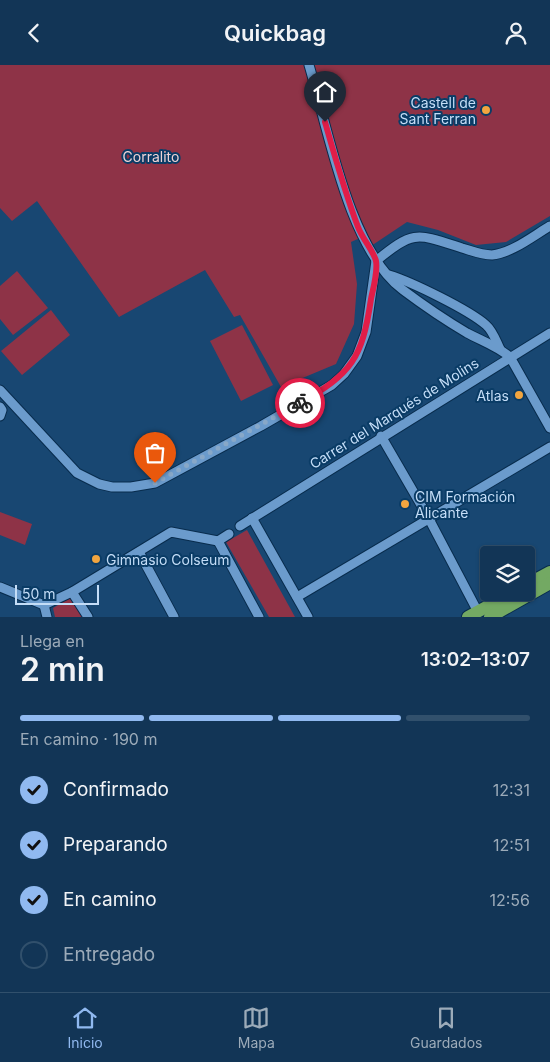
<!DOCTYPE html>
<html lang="es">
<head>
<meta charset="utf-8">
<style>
	:root { --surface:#123556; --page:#1b3d5c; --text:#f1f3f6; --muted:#9cabb9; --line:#31506c; --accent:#90b9f0 }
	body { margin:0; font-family:Inter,sans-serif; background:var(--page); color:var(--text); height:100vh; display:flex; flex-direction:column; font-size:19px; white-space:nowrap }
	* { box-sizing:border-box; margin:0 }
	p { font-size:16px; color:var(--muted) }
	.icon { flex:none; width:28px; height:28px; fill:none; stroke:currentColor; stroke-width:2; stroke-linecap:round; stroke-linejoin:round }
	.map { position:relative; height:552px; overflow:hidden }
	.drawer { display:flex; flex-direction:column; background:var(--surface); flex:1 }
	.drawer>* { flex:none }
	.controls { position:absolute; left:480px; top:481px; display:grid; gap:10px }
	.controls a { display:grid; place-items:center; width:55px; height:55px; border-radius:5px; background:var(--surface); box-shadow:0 1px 4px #0004,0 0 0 1px var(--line); font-size:25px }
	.scale { position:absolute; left:15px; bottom:12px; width:84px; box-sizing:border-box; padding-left:5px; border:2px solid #c4ddf7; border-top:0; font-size:14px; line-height:18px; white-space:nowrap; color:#c4ddf7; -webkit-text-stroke:4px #0a3c66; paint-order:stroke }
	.pin { position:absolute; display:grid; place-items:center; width:42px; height:42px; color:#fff; margin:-51px -21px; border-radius:50% 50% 50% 0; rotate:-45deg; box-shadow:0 0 5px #0007 }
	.pin .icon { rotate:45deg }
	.courier { position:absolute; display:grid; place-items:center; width:50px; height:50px; margin:-25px; border:4px solid #e11d48; border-radius:50%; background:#fff; color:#222; box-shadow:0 1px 6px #0007 }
	.head em { font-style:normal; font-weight:600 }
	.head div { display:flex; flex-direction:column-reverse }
	.head { display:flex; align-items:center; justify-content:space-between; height:85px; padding:0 20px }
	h1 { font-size:32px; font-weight:600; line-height:38px }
	.bar { display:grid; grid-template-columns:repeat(4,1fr); gap:8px 5px; align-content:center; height:60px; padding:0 20px }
	.bar i { height:6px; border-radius:4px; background:var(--line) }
	.bar .on { background:var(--accent) }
	.bar p { grid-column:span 4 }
	ol { padding:0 20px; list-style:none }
	li { display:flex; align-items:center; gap:15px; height:55px }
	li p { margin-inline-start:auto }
	li .icon { padding:5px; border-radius:50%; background:var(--accent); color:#111; stroke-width:4 }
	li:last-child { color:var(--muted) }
	li i { width:28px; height:28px; border:2px solid var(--line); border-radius:50% }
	header { display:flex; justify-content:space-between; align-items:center; height:65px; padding:0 20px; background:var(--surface); font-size:22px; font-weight:600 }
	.menu { display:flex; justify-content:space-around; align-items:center; height:70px; border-top:1px solid var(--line); background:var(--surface); font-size:14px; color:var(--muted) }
	.menu a { display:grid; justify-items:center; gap:2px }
	.menu .on { color:var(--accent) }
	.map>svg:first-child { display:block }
	.green { fill:#8e3347 }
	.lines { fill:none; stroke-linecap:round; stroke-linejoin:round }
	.minor-casing { stroke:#082c4d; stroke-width:11 }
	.major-casing { stroke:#082c4d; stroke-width:14 }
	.minor { stroke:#6b9bcc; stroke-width:9 }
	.major { stroke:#73a963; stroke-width:12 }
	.done { stroke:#88a8c8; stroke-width:5; stroke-dasharray:0 9 }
	.route { stroke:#e11d48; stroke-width:6 }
	.poi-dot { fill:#f1a540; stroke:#0a3c66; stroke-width:2 }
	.labels { text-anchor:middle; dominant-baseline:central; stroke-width:4; stroke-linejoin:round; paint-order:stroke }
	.poi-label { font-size:14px; fill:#c4ddf7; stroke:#0a3c66; text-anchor:end }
	.park-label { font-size:14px; fill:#eed2d5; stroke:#0a3c66 }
	.street-label { font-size:14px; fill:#c4ddf7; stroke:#0a3c66 }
</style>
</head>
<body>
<header><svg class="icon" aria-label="back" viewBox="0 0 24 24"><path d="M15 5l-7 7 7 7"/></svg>Quickbag<svg class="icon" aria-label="person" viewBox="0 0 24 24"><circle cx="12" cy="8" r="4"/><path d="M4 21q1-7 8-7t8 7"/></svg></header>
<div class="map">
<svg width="550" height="552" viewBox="0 0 550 552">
	<rect width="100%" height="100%" fill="#184772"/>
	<g class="green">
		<polygon points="0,0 550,0 550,151 506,177 476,180 438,165 407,157 368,183 362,172 351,177 357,219 354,259 336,299 281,322 240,250 234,252 205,205 119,252 37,136 12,156 0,143"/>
		<polygon points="17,206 48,243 13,270 0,254 0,221"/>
		<polygon points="51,245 70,270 22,310 1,286"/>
		<polygon points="242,260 273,320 241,336 210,276"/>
		<polygon points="0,447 32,459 25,480 0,470"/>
		<polygon points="247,465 295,552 269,552 226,477"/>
		<polygon points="72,532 84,552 55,552 53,543"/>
	</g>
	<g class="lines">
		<g class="minor-casing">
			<g id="minor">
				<path d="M 309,0 C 328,64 349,185 403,225 C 423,240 445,255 467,268 C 482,276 497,281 510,292 L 550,363"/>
				<path d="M 376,196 C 414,165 416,168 462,183 C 472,186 482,190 492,190 C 512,188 533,171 550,161"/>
				<path d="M 389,210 C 412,217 469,245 486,260 C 493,266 496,276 500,284"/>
				<polyline points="0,325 77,408 99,419 112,422 131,422 155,418 261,361 332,320 344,309 357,291 366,267 376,196"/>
				<polyline points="0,342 2,345 0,351"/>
				<polyline points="381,371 428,452 478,547"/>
				<polyline points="252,453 308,552"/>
				<polyline points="240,461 550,268"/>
				<polyline points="218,476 259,552"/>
				<polyline points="218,476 229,469"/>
				<polyline points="139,487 174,552"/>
				<polyline points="0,522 44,540"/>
				<polyline points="72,527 88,552"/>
				<polyline points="297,532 550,382"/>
				<polyline points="44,540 72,527 171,467 218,476"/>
				<polyline points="44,540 47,552"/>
			</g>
		</g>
		<g class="major-casing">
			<g id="major">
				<polyline points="526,520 550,507"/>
				<polyline points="468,552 512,528"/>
				<polyline points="490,552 550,518"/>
			</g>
		</g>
		<use href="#minor" class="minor"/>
		<use href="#major" class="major"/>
	</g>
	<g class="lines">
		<polyline class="done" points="155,418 300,338"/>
		<path class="route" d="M 300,338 C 352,308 362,294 371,234 C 373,224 378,207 376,196 C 374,187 362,173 358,162 C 345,128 335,92 325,57"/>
	</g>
	<g class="poi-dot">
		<circle cx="486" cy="45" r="5"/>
		<circle cx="519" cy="330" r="5"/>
		<circle cx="405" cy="439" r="5"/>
		<circle cx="96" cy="494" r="5"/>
	</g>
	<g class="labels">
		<g class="poi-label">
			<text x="476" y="37">Castell de<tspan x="476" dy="16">Sant Ferran</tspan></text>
			<text x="509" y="330">Atlas</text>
			<text x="415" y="431" text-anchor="start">CIM Formación<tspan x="415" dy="16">Alicante</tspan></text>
			<text x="106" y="494" text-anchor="start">Gimnasio Colseum</text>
		</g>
		<g class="park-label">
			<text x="151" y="91">Corralito</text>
		</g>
		<g class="street-label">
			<text transform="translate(394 348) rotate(-32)">Carrer del Marqués de Molins</text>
		</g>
	</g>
</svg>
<div class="controls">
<a><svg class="icon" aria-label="layers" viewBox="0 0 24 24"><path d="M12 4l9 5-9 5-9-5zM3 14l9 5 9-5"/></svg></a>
</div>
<div class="scale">50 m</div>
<div class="pin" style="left:155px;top:418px;background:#ea580c"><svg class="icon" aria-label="bag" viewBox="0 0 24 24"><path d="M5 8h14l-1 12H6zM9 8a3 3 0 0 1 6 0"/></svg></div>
<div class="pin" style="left:325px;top:57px;background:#1f2937"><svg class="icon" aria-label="home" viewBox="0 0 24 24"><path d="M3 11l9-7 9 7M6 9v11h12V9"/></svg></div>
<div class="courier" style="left:300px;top:338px"><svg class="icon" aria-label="bike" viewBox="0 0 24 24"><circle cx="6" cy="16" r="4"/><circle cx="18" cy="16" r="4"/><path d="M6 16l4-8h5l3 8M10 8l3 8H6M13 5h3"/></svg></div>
</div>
<section class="drawer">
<div class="head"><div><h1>2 min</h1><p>Llega en</p></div><em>13:02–13:07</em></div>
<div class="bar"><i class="on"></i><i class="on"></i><i class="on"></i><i></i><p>En camino · 190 m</p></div>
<ol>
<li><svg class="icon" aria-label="check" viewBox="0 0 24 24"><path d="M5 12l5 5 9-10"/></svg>Confirmado<p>12:31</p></li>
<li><svg class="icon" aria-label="check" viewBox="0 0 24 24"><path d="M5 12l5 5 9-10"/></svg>Preparando<p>12:51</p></li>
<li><svg class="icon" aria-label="check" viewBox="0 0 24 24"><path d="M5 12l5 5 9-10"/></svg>En camino<p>12:56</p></li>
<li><i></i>Entregado</li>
</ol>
</section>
<nav class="menu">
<a class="on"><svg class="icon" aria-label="home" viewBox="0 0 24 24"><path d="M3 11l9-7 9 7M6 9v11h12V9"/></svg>Inicio</a>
<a><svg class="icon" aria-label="map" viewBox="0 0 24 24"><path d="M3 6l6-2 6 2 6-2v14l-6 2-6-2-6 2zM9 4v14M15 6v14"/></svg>Mapa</a>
<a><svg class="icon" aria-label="saved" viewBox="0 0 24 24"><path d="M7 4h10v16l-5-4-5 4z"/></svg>Guardados</a>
</nav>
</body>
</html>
